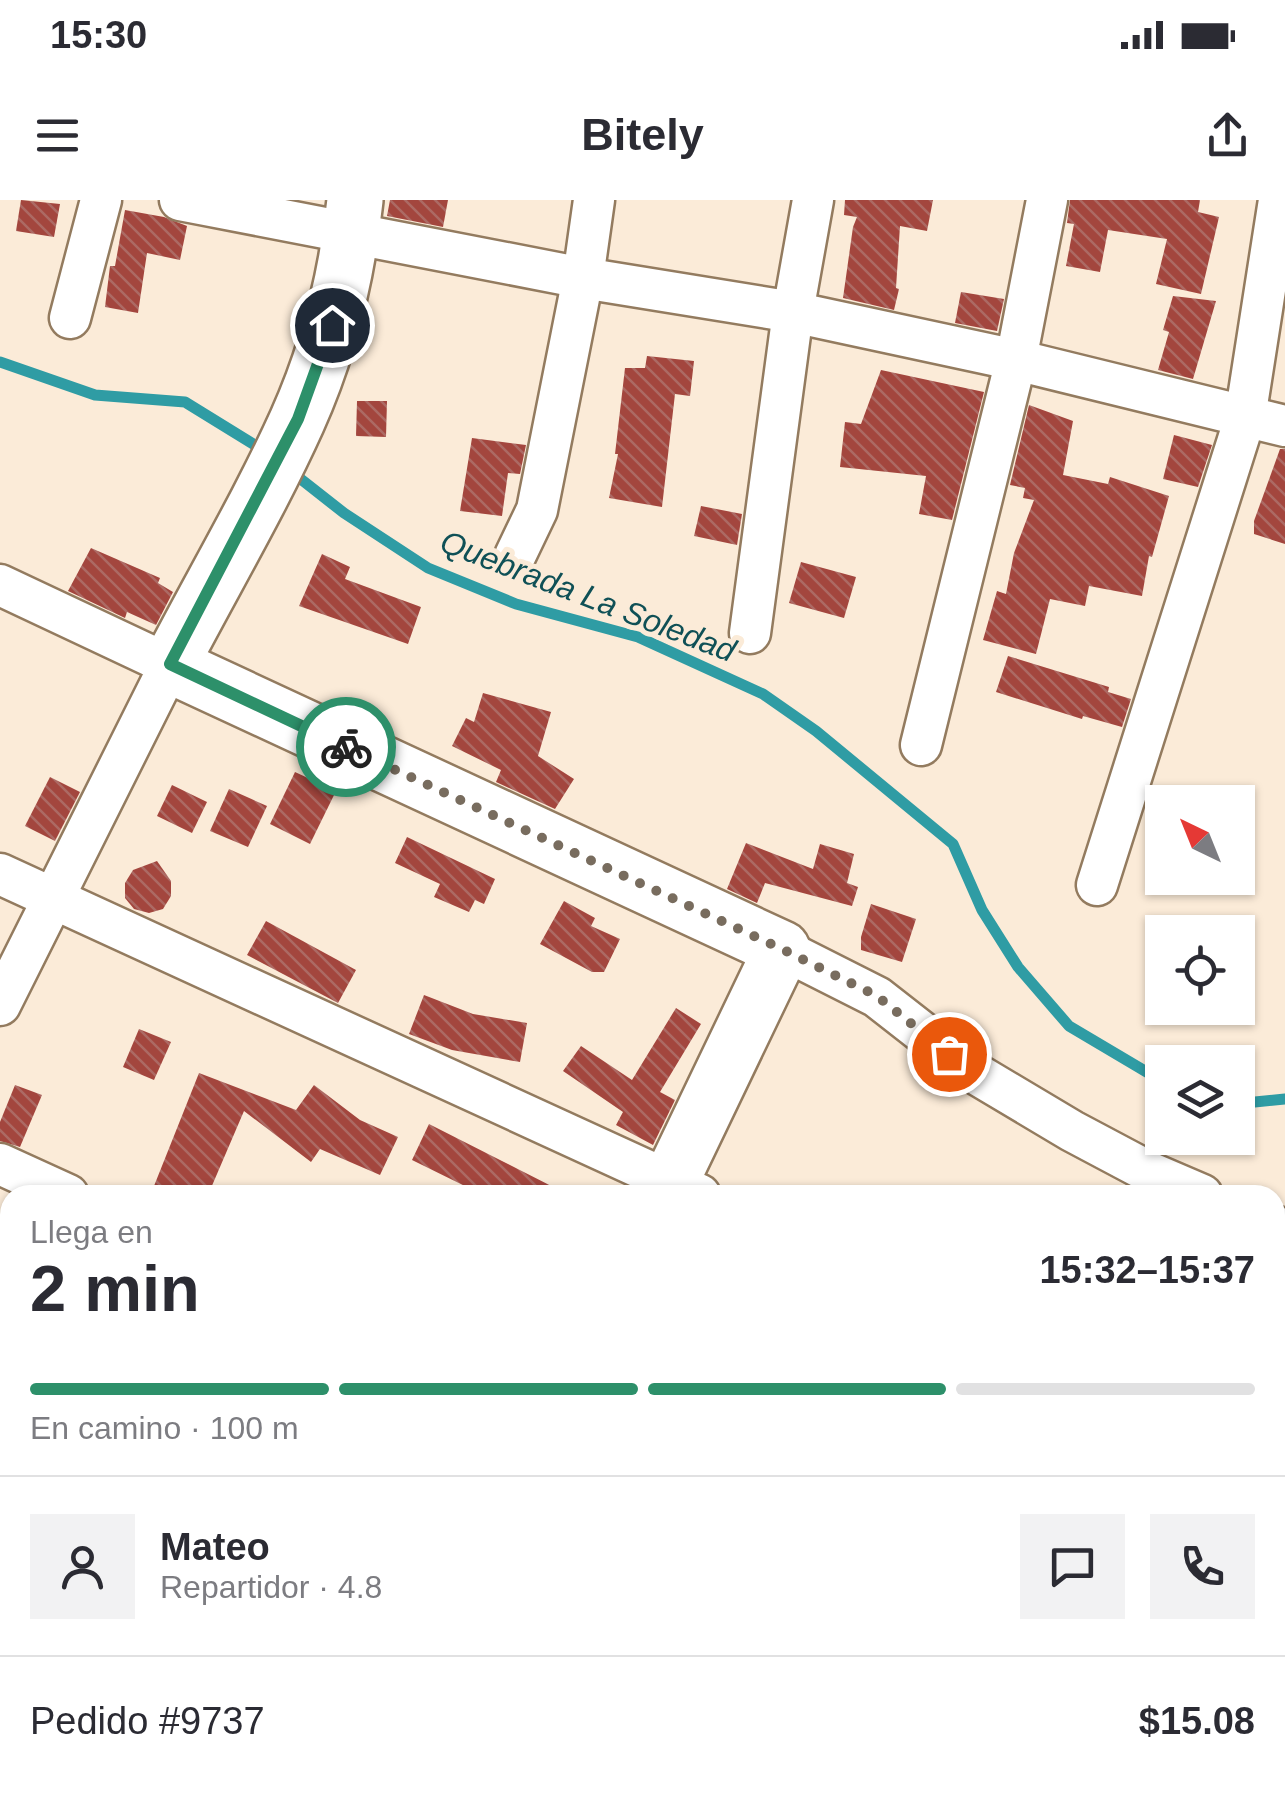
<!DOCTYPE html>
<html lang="es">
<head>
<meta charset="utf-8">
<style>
	:root { --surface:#fff; --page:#f2f2f3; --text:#2b2b33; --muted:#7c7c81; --line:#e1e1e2; --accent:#2d906a }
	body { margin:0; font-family:Arial,sans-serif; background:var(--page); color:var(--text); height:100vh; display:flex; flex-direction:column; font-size:38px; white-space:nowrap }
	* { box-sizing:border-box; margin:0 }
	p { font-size:32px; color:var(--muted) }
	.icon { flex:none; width:55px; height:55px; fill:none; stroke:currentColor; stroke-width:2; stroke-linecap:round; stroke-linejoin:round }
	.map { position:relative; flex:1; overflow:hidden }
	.side { position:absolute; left:0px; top:985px; width:1285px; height:620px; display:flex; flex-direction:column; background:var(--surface); border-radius:30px 30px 0 0; box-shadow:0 2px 8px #0004 }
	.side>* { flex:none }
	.needle { width:65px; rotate:317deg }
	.tools { position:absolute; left:1145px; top:585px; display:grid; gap:20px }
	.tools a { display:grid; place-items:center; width:110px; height:110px; border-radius:0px; background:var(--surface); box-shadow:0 2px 8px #0004; font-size:50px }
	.pin { position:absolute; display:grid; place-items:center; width:85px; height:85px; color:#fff; margin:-42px; border:5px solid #fff; border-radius:50%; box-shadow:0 2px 10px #0007 }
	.courier { position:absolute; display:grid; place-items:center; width:100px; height:100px; margin:-50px; border:8px solid #2d906a; border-radius:50%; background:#fff; color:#222; box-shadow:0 2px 12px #0007 }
	.head em { font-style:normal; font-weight:700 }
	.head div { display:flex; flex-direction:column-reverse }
	.head { display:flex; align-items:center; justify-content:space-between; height:170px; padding:0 30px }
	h1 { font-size:65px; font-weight:700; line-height:75px }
	.bar { display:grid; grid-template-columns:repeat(4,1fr); gap:15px 10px; align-content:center; height:120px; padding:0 30px }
	.bar i { height:12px; border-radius:8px; background:var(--line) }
	.bar .current { background:var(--accent) }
	.bar p { grid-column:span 4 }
	.line { display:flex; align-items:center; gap:25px; padding:0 30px; border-top:2px solid var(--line) }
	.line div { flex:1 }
	.round { display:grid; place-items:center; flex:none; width:105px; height:105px; border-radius:0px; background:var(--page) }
	.status { display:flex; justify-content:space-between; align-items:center; height:70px; padding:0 50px; background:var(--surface); direction:ltr }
	.status svg { height:28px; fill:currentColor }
	header { display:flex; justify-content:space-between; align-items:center; height:130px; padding:0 30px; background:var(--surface); font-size:45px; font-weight:700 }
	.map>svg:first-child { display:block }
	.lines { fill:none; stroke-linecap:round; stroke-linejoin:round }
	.stream { stroke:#2f9ca4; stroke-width:11 }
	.building { fill:url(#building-back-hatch) }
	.street-casing { stroke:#937b5f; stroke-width:45 }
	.secondary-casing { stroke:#937b5f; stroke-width:60 }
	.street { stroke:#fff; stroke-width:40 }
	.secondary { stroke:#fff; stroke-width:55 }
	.done { stroke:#786c5e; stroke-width:10; stroke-dasharray:0 18 }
	.route { stroke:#2d906a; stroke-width:12 }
	.labels { text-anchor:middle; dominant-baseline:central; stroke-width:10; stroke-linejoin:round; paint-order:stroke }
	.water-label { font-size:32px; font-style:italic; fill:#0f5056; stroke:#fbebd8 }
</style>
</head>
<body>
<div class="status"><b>15:30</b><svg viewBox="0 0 49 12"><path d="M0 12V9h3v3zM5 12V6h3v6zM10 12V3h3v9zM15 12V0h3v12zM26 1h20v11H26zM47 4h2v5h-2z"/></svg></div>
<header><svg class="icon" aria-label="menu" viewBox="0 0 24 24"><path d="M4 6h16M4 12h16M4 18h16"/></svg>Bitely<svg class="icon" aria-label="share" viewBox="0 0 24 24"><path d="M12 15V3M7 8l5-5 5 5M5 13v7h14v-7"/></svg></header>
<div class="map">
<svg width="1285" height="1605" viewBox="0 0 1285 1605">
	<defs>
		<pattern id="building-back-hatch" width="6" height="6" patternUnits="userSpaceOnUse" patternTransform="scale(2.5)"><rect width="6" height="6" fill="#a3463e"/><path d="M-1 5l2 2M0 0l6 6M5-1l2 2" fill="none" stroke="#ac6a64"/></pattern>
	</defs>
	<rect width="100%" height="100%" fill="#fbebd8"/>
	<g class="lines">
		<g class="stream">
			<polyline points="0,162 95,195 185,202 266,252"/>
			<polyline points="288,269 344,313 428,368 516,404 638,437 763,494 816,531 953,644 982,710 1018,767 1069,826 1150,874 1162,878"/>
			<polyline points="1238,901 1245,903 1285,899"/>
		</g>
	</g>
	<g class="building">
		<polygon points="21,0 60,4 54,37 16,31"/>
		<polygon points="390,0 448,0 443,27 387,16"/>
		<polygon points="845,0 933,0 927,31 900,26 896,88 899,89 894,110 843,98 853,27 857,17 844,15"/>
		<polygon points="1070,0 1200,0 1198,12 1219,17 1201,94 1156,84 1167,39 1108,30 1100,72 1066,66 1074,24 1067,23"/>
		<polygon points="125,10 164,17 187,26 180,60 147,53 138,113 105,107 110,66 115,66"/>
		<polygon points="961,92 1004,99 997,131 955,123"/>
		<polygon points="1173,96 1216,101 1193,179 1158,170 1169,132 1163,130"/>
		<polygon points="647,156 694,161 690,196 675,194 662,307 609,298 618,254 615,254 625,168 645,168"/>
		<polygon points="881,170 984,192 952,320 919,314 926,276 840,267 845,222 861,224"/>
		<polygon points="357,201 387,201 386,237 356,236"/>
		<polygon points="1029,205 1073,221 1063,275 1108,284 1110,277 1169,296 1152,357 1149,356 1142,396 1089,386 1085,406 1050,399 1036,454 983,440 997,391 1006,394 1014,353 1034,300 1023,298 1025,288 1010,285"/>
		<polygon points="1174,235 1212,245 1198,287 1163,279"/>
		<polygon points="472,238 526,245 520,274 508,273 502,316 460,311"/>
		<polygon points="1280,249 1285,249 1285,344 1254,334 1254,321"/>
		<polygon points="701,306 742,314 737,345 694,336"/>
		<polygon points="91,348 160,378 158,383 173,392 156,425 127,412 125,418 68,391"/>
		<polygon points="322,354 350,367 345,379 421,407 408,444 299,406"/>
		<polygon points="801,362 856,377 844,418 789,403"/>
		<polygon points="1008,456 1109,487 1108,492 1131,499 1122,527 1083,516 1082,519 996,492"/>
		<polygon points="483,493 551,512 538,556 574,579 555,609 496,582 501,570 452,546 466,518 474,522"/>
		<polygon points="295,572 336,591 310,644 270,624"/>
		<polygon points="50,577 80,592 55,641 25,626"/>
		<polygon points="172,585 207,602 192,633 157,616"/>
		<polygon points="229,589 267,606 248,647 210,631"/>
		<polygon points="407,637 495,679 484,704 475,700 469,712 434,697 440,684 395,663"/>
		<polygon points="746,643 813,669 820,644 854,654 847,683 858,687 852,706 765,683 757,703 727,689"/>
		<polygon points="157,661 171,681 171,696 163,709 149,713 134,709 125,698 125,683 133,670"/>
		<polygon points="564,701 595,718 591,726 620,739 604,772 592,772 540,744"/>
		<polygon points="871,704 916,719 902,762 861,750 861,737"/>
		<polygon points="266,721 356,770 338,803 247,755"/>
		<polygon points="424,795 473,814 527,823 520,862 452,850 409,834"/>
		<polygon points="676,808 701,824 660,892 675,900 653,945 616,925 623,912 563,871 581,846 632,880"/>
		<polygon points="139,829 171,842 154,880 123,867"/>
		<polygon points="199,873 296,910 314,885 360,920 398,937 380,975 320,949 311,962 244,911 208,995 177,995 154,986"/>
		<polygon points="15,885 42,895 20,947 0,941 0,922"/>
		<polygon points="429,924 500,960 569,995 475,995 477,992 412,960"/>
	</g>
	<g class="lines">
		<g class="street-casing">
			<g id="street">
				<polyline points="180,0 583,78 793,112 1016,160 1285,226"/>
				<polyline points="70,118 101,0"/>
				<polyline points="515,356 537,310 583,78 594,0"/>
				<polyline points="0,385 170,465 0,805"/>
				<polyline points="750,433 793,112 813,0"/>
				<polyline points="921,545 1016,160 1047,0"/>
				<polyline points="0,674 700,995"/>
				<polyline points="1097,685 1245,218 1279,0"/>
				<polyline points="782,749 877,797 973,872 1072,931 1153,974 1202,995"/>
				<polyline points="0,964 68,995"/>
				<polyline points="1275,1026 1285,1031"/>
				<polyline points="0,1253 10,1258"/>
				<polyline points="1275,1283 1285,1288"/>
				<polyline points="0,1537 10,1541"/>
				<polyline points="127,1595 148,1605"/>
				<polyline points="728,1595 748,1605"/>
				<polyline points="372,1605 376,1595"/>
				<polyline points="1121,1605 1126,1595"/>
			</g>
		</g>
		<g class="secondary-casing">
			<g id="secondary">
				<path d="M 355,0 C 347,75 328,152 297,221 C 260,303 212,384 170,465 L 782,749 L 664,995"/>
				<polyline points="1275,1566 1285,1571"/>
			</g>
		</g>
		<use href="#street" class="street"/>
		<use href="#secondary" class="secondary"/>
	</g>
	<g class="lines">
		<polyline class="done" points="346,547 782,749 877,796 949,854"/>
		<polyline class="route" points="332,125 298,219 170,464 346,547"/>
	</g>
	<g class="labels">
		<g class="water-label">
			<text transform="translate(588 396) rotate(21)">Quebrada La Soledad</text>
		</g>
	</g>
</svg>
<div class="tools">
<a><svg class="needle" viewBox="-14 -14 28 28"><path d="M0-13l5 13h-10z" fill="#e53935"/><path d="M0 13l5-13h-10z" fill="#7c7c81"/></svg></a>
<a><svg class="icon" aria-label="locate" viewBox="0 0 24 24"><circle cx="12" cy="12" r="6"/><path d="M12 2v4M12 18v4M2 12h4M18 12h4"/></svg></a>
<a><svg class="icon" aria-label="layers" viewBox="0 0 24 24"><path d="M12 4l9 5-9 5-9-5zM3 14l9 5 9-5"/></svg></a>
</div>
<div class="pin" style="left:949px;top:854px;background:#ea580c"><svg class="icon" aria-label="bag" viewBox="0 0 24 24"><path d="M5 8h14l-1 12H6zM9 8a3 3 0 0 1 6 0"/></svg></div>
<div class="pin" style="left:332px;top:125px;background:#1f2937"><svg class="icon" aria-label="home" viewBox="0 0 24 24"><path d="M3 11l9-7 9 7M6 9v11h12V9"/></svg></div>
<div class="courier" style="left:346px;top:547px"><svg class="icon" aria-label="bike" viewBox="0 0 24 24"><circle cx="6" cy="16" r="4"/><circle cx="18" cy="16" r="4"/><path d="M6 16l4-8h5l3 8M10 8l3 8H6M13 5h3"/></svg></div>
<section class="side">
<div class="head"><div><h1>2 min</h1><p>Llega en</p></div><em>15:32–15:37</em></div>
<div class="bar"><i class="current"></i><i class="current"></i><i class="current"></i><i></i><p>En camino · 100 m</p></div>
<div class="line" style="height:180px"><a class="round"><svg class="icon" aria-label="person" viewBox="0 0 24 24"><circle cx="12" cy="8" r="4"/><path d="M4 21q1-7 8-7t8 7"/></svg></a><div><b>Mateo</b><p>Repartidor · 4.8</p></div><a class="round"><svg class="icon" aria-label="chat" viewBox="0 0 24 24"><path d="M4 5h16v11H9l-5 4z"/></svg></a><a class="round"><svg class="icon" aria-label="phone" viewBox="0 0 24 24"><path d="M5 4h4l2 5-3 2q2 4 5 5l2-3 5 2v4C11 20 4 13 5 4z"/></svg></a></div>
<div class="line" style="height:130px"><div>Pedido #9737</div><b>$15.08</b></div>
</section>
</div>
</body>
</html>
